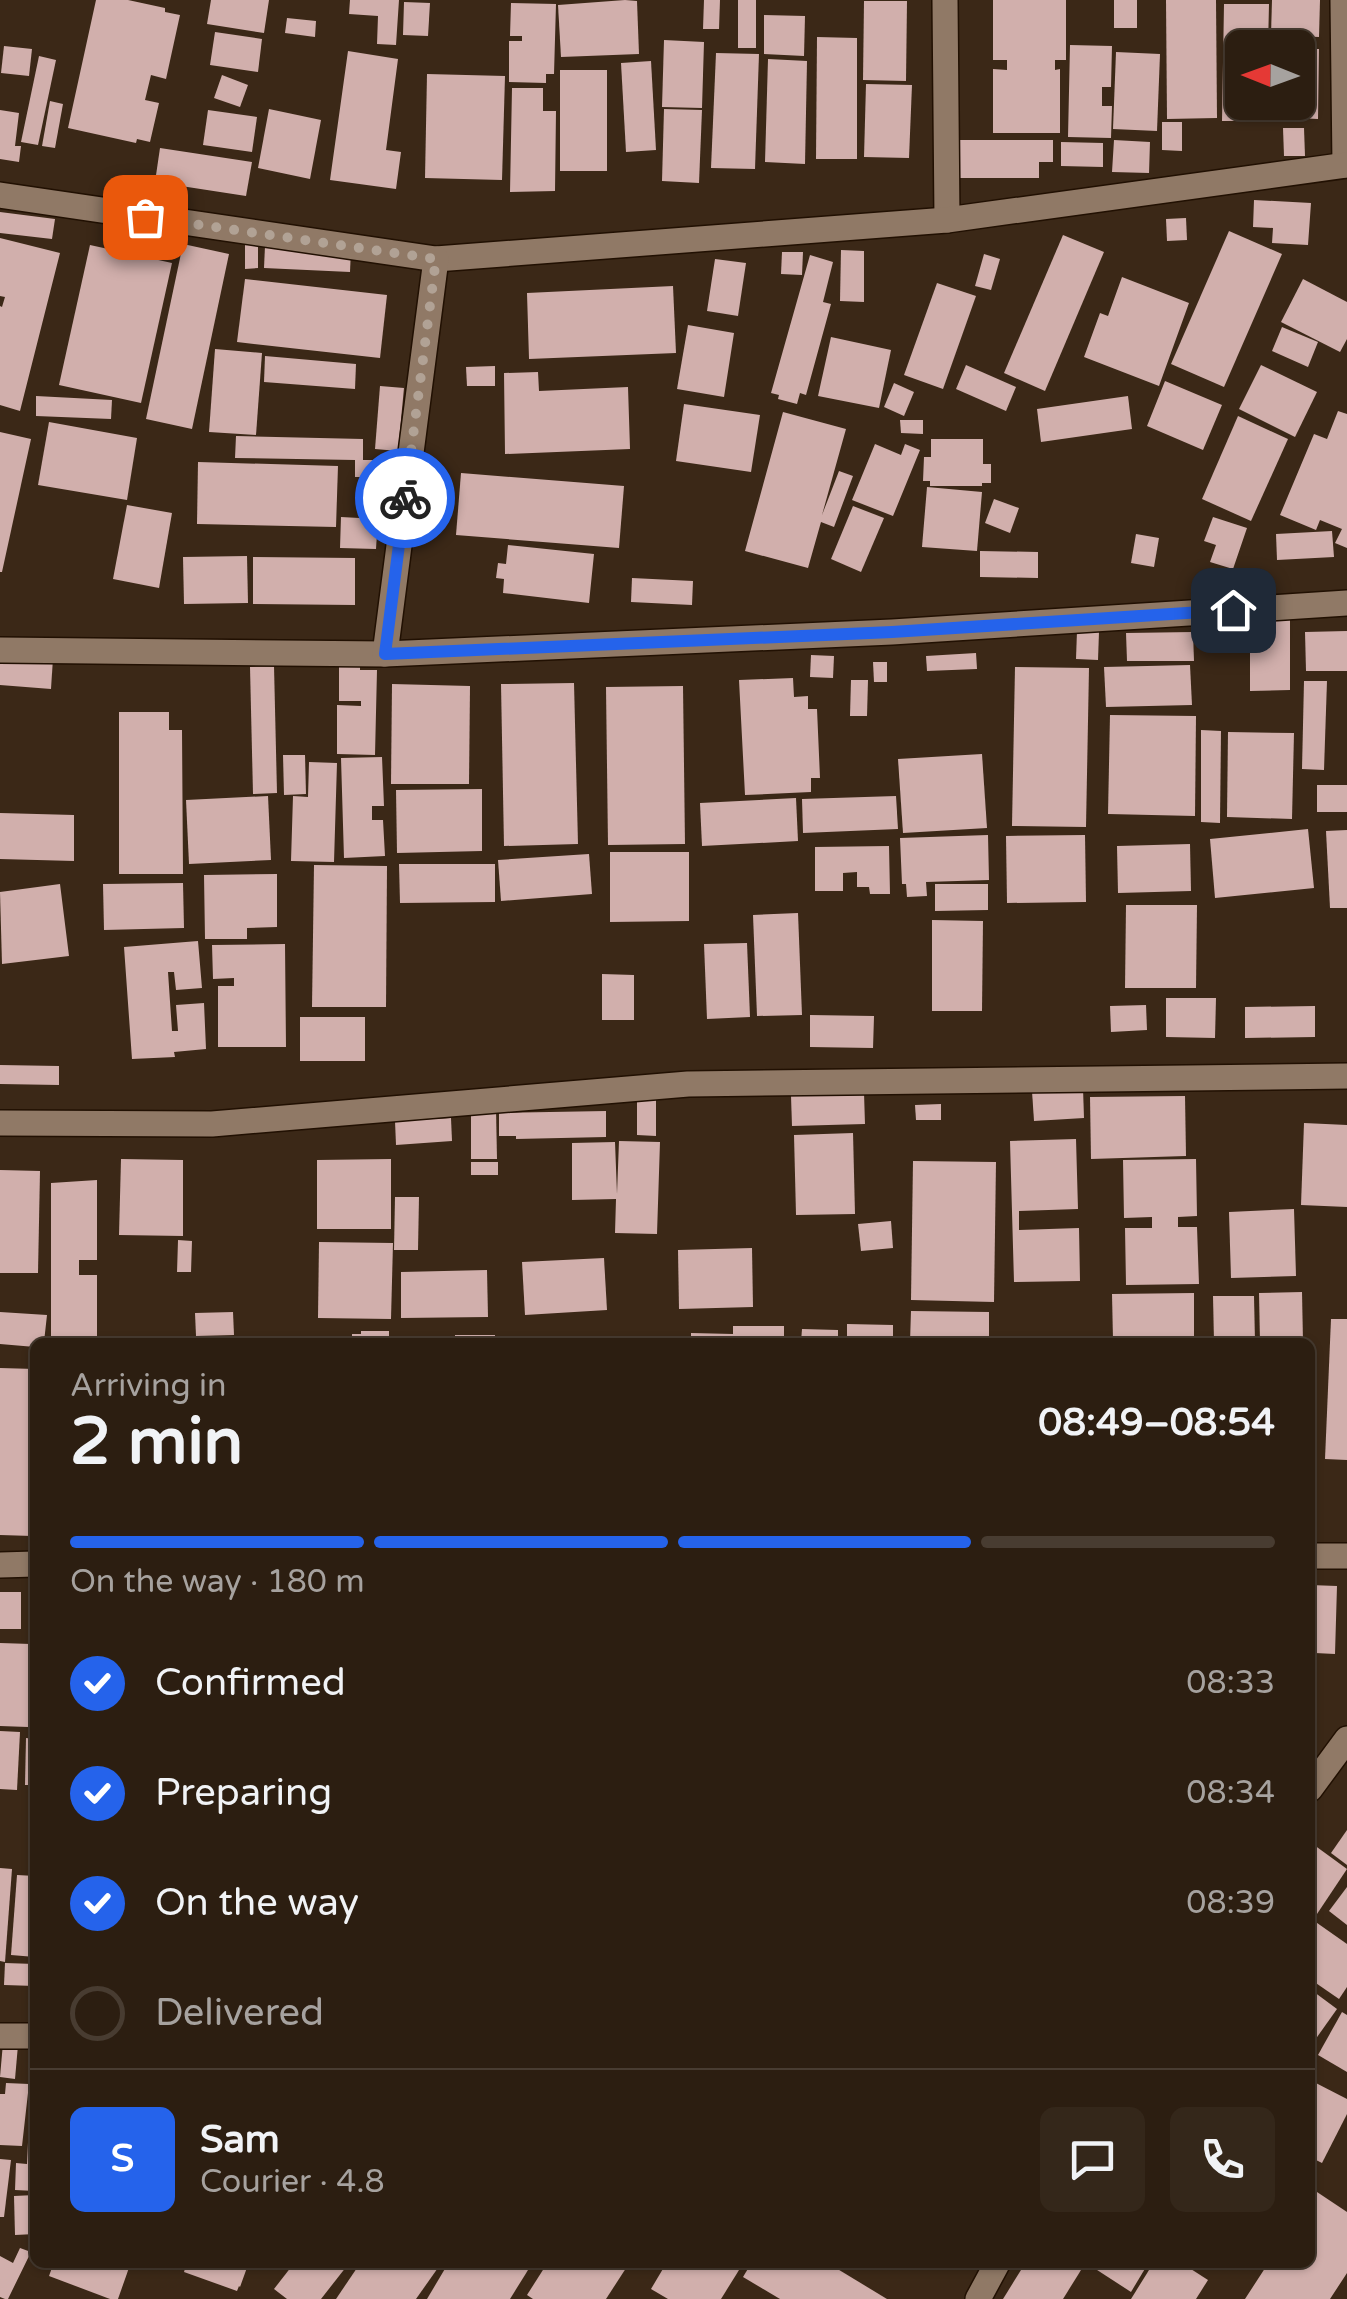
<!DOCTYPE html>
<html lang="en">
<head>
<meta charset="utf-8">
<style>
	:root { --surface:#2c1e11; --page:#34271a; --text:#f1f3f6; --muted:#a6a29f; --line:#483c31; --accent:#2563eb }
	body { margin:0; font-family:"Varela Round",sans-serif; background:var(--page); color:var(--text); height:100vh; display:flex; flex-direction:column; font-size:38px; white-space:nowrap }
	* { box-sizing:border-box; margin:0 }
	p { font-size:32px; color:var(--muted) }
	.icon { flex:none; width:55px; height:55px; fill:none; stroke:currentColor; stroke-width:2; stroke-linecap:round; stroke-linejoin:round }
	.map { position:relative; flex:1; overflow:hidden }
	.side { position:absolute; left:30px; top:1338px; width:1285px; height:930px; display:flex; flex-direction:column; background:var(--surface); border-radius:15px; box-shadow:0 2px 8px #0004,0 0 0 2px var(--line) }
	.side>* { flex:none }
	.needle { width:65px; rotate:271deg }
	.controls { position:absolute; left:1225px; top:30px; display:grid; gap:20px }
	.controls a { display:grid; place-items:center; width:90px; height:90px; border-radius:15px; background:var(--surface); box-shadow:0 2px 8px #0004,0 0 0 2px var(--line); font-size:50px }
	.pin { position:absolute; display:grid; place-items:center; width:85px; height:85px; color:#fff; margin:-42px; border-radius:20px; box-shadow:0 5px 15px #0006 }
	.courier { position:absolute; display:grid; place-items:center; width:100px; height:100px; margin:-50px; border:8px solid #2563eb; border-radius:50%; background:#fff; color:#222; box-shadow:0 2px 12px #0007 }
	.summary em { font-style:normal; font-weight:700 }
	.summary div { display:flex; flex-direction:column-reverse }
	.summary { display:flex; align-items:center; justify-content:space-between; height:170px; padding:0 40px }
	h1 { font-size:65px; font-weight:700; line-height:75px }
	.bar { display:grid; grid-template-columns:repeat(4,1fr); gap:15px 10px; align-content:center; height:120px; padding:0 40px }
	.bar i { height:12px; border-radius:8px; background:var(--line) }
	.bar .on { background:var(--accent) }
	.bar p { grid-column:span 4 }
	.line { display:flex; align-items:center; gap:25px; padding:0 40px; border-top:2px solid var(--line) }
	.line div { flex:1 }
	.round { display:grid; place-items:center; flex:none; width:105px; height:105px; border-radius:15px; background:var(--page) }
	ol { padding:0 40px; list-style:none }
	li { display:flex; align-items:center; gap:30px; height:110px }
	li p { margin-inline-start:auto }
	li .icon { padding:10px; border-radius:50%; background:var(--accent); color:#fff; stroke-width:4 }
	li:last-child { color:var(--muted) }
	li i { width:55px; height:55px; border:5px solid var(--line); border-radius:50% }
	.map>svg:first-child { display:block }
	.building { fill:#d1afac }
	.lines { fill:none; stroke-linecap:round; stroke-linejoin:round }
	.minor-casing { stroke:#211002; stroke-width:28 }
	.minor { stroke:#907966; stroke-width:25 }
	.done { stroke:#b1a295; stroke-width:10; stroke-dasharray:0 18 }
	.route { stroke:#2563eb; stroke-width:12 }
</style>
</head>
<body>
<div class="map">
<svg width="1347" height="2299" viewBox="0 0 1347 2299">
	<rect width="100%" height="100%" fill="#3b2817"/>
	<g class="building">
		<polygon points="96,0 128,0 165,8 165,12 180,15 166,79 151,75 145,100 159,103 150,142 137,139 136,143 68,128"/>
		<polygon points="211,0 269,0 264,33 207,24"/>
		<polygon points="350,0 399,0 396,45 377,44 378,16 349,14"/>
		<polygon points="625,0 637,1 639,54 561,57 558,5"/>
		<polygon points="704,0 720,0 719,29 703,29"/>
		<rect x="738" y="0" width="18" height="48"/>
		<polygon points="993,0 1066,0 1066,60 1055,60 1055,70 1060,69 1060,133 993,133 993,69 1007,70 1007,60 993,60"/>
		<rect x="1114" y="0" width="23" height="28"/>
		<polygon points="1166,0 1216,0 1217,118 1167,119"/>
		<polygon points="1272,0 1320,0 1319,37 1271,35"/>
		<polygon points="864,1 907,1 906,81 863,80"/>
		<polygon points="404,2 430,3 428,36 403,35"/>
		<polygon points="511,3 556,4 554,74 546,74 546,83 509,82 509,41 522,41 522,36 510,36"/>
		<polygon points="1224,4 1269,4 1268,48 1242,48 1242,102 1267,102 1267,121 1222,121"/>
		<polygon points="764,15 805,16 804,56 764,54"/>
		<polygon points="287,18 316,21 315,37 285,33"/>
		<polygon points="215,32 262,39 258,72 210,65"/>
		<polygon points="817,37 857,38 857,159 816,159"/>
		<polygon points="664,40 704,42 702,108 662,107"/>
		<polygon points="1070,45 1112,46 1111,87 1102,87 1102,106 1112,106 1111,138 1068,137"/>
		<polygon points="4,46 32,49 29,76 1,73"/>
		<polygon points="1298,49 1319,49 1318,119 1277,117 1278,102 1298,102"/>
		<polygon points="348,51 398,59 386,150 401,152 396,189 330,180"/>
		<polygon points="1116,52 1160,54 1157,131 1113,129"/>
		<polygon points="716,53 759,54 755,169 711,168"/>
		<polygon points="39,56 56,60 38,145 21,142"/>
		<polygon points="768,59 807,61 805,164 765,162"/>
		<polygon points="651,61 656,150 626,152 621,63"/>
		<rect x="560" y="70" width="47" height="101"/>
		<polygon points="427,74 505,76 502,180 425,178"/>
		<polygon points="222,75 248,85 240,107 214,98"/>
		<polygon points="866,84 912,85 909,158 864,157"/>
		<polygon points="512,88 543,88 543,111 556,111 555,191 510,192"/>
		<polygon points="50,101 63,104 55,148 42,146"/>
		<polygon points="269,109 321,120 310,179 258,168"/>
		<polygon points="664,109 702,110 699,183 662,181"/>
		<polygon points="0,110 19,113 15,146 21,146 19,162 0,159"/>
		<polygon points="208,110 257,117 252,152 203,145"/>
		<polygon points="1162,122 1182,122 1182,151 1162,150"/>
		<polygon points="1283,128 1304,128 1305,156 1284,156"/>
		<polygon points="959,140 1053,140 1053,162 1039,162 1039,178 959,178"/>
		<polygon points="1114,140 1150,142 1149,173 1112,172"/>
		<polygon points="1061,142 1103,143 1103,167 1061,166"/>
		<polygon points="160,148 252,162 246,196 155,182"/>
		<polygon points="1254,200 1311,203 1308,245 1272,243 1273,228 1253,227"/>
		<polygon points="0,212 55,219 52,239 0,233"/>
		<polygon points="1186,218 1187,240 1167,241 1166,219"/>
		<polygon points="1229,231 1282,254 1224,387 1171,364"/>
		<polygon points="1063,235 1104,252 1045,391 1004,373"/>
		<polygon points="0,238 60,253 20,411 0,405 0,306 2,307 5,297 0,296"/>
		<polygon points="183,244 229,254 192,429 146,419"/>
		<polygon points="90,245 172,263 141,403 59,385"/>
		<polygon points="245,245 258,245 258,268 245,269"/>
		<polygon points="265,246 351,250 350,272 264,268"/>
		<polygon points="841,250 864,251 864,302 840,301"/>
		<polygon points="782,252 803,252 802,275 781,274"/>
		<polygon points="984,254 1000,259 991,290 975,286"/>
		<polygon points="810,255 833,262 823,302 831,304 806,395 800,393 797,404 778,399 779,395 771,393"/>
		<polygon points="715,259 746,263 738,316 707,311"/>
		<polygon points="1122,277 1189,303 1159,386 1084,357 1100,313 1108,316"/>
		<polygon points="245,279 387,295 380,358 237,342"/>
		<polygon points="1303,279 1347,302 1347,339 1340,352 1281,322"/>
		<polygon points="937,283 976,296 943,389 904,375"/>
		<polygon points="673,286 676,353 529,359 527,293"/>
		<polygon points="688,325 734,333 724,397 677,389"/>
		<polygon points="1282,327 1318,342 1308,367 1272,351"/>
		<polygon points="831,337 891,350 879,408 818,396"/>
		<polygon points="215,349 262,353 256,435 209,432"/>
		<polygon points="265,356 356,364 355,389 264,382"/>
		<polygon points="966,365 1016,387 1006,411 956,389"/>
		<polygon points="1261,365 1317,392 1295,437 1239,409"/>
		<polygon points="495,366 495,386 467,386 466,367"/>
		<polygon points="538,372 539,391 628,387 630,449 505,454 504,373"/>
		<polygon points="1165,381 1222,405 1203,450 1147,426"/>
		<polygon points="894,383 914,392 904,416 884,407"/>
		<polygon points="380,386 404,388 398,451 375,449"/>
		<polygon points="36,396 112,400 111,419 36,416"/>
		<polygon points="1128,396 1132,429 1041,442 1037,409"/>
		<polygon points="684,404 760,415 751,472 676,461"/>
		<polygon points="1338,411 1347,414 1347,548 1335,543 1342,529 1320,520 1316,530 1280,515 1314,434 1327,439"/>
		<polygon points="783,412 846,429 822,515 839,471 853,476 834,527 821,522 808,568 745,551"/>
		<polygon points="1238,416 1288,439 1251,521 1202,499"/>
		<polygon points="900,420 923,420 923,434 901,433"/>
		<polygon points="49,422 137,438 127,500 38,485"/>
		<polygon points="0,432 31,439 2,572 0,572"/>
		<polygon points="236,436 363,439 363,460 396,460 396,477 355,477 355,460 235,458"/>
		<polygon points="931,439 983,439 983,464 991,464 991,483 982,483 982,486 930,486 930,481 923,481 924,457 931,457"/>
		<polygon points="875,444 901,455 905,444 920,450 893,516 852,500"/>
		<polygon points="198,462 338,466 336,527 197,524"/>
		<polygon points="461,473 624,486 619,548 456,535"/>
		<polygon points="927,487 982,492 977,551 922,547"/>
		<polygon points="994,499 1019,508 1010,533 985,523"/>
		<polygon points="127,505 172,513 159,588 113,579"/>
		<polygon points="853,506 884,518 861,572 831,559"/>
		<polygon points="341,517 378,519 376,549 340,548"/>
		<polygon points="1213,517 1247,528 1233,569 1210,562 1216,545 1204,541"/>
		<polygon points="1332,531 1334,557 1277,560 1276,534"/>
		<polygon points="1136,534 1159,538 1154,567 1131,563"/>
		<polygon points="508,545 594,554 589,603 503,593 504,579 496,578 498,563 506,564"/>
		<polygon points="980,551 1038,552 1038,578 980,577"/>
		<polygon points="247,556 248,603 184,604 183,557"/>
		<polygon points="253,557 355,558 355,605 253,604"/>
		<polygon points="632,578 693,581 692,605 631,602"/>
		<polygon points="1290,610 1290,690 1250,691 1250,649 1225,648 1225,618"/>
		<polygon points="1220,613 1221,643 1202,644 1201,614"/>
		<polygon points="1077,631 1099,632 1098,660 1076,659"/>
		<polygon points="1347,631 1347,671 1306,671 1305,632"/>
		<polygon points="1193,632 1194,661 1127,661 1126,633"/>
		<polygon points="976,653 977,669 927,671 926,656"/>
		<polygon points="0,654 53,658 51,689 0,685"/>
		<polygon points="811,655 834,656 833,678 810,677"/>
		<polygon points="339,662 360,662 360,670 377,670 375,755 337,754 337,705 361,706 361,701 339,701"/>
		<polygon points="873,662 887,662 887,682 874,682"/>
		<polygon points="1190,665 1192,705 1106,707 1104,667"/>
		<polygon points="274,666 277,793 253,794 250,667"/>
		<polygon points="1015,667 1089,668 1086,827 1012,826"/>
		<polygon points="793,678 794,697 808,696 808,709 817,709 820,778 811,778 811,792 745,795 739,680"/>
		<polygon points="851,680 868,680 867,716 850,716"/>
		<polygon points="1304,681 1327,681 1324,770 1302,769"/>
		<polygon points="574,683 578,844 504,846 501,684"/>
		<polygon points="392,684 470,686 469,784 391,784"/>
		<polygon points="683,686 685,844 608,845 606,687"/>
		<polygon points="119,712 169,712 169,730 182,730 183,874 119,874"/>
		<polygon points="1110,715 1196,716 1195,816 1108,814"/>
		<polygon points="1201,730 1221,731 1220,823 1201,822"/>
		<polygon points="1228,732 1294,733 1292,819 1227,817"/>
		<polygon points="982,754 987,828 903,833 898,759"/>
		<polygon points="283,755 305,755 306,794 284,795"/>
		<polygon points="382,757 384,806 372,806 372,820 383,820 385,856 344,858 341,758"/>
		<polygon points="309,762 337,763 334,862 291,861 293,796 308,797"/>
		<rect x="1317" y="785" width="30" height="27"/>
		<polygon points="482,789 482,851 397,853 396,790"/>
		<polygon points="268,796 271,860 189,864 186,800"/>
		<polygon points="896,796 898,829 803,833 802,799"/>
		<polygon points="796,798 798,841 702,846 700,803"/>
		<polygon points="0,813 74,815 74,861 0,859"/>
		<polygon points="1308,829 1314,888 1215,898 1210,839"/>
		<polygon points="1347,830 1347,908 1330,908 1326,831"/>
		<polygon points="988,835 989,880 926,882 927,896 907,897 906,884 902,884 900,838"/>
		<polygon points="1085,835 1086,902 1007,903 1006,836"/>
		<polygon points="1190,844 1191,891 1118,893 1117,846"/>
		<polygon points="889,846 890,894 870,894 869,887 857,887 857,872 843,873 843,891 815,891 815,847"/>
		<polygon points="610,852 689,852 689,921 610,922"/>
		<polygon points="589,854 592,894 501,901 498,860"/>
		<polygon points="399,864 495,864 495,902 400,903"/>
		<polygon points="314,865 387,866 386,1007 312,1007"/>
		<polygon points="277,874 277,927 247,928 247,939 205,939 204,875"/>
		<polygon points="183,883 184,928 104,930 103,884"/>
		<polygon points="60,884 69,956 2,964 0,892"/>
		<polygon points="935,884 988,884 988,910 935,911"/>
		<polygon points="1126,905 1197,905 1196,988 1125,988"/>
		<polygon points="798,913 802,1015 757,1016 753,915"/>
		<polygon points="932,920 983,921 982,1011 932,1011"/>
		<polygon points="198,941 202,988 176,990 174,972 168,972 172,1031 178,1031 176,1005 204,1003 206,1049 174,1052 175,1057 132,1059 124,947"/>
		<polygon points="747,943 750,1017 707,1019 704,944"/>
		<polygon points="285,944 286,1047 218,1047 218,986 234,986 234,978 213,979 212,945"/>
		<polygon points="602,974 634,975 634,1020 602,1020"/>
		<polygon points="1166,998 1216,998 1215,1038 1166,1037"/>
		<polygon points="1146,1005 1147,1030 1111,1032 1110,1006"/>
		<polygon points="1315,1006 1315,1037 1245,1038 1245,1007"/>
		<polygon points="810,1015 874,1016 873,1048 810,1047"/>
		<rect x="300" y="1017" width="65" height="44"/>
		<polygon points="0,1065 59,1066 59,1085 0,1084"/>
		<polygon points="1083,1088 1084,1118 1034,1121 1032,1091"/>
		<polygon points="864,1093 865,1124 792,1126 791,1096"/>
		<polygon points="1185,1096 1186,1156 1091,1159 1090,1097"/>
		<polygon points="637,1099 656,1099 656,1136 637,1135"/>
		<polygon points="941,1104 941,1120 916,1120 915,1105"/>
		<polygon points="496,1109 497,1159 471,1159 471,1110"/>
		<polygon points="606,1111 606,1137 516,1139 516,1136 499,1136 499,1113"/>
		<polygon points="451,1118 452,1141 396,1145 395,1121"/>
		<polygon points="1304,1123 1347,1125 1347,1207 1301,1205"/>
		<polygon points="853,1133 855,1214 796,1215 794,1135"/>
		<polygon points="1076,1139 1078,1209 1019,1211 1019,1230 1079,1228 1080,1281 1014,1282 1010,1141"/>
		<polygon points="619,1141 660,1142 657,1234 615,1233 616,1199 572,1200 572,1143 615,1142 617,1194"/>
		<polygon points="121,1159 183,1160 183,1236 119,1235"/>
		<polygon points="391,1159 391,1229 317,1229 317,1160"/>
		<polygon points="1196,1159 1197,1216 1178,1217 1178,1227 1197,1227 1199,1284 1126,1285 1125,1228 1152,1228 1152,1217 1124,1218 1123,1160"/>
		<polygon points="913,1161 996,1162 994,1302 911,1300"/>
		<rect x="471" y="1162" width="27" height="13"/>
		<polygon points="0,1170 40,1171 38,1273 0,1273"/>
		<polygon points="97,1180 97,1260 79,1260 79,1275 97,1275 97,1342 51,1342 51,1183"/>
		<polygon points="395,1197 419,1197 418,1250 394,1250"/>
		<polygon points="1294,1209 1296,1276 1231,1278 1229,1212"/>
		<polygon points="891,1221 893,1248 861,1251 858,1224"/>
		<polygon points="178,1240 192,1241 191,1272 177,1272"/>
		<polygon points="319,1242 393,1243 391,1319 318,1318"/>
		<polygon points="752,1248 753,1307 679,1309 678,1250"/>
		<polygon points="604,1258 607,1310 525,1315 522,1262"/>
		<polygon points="487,1270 488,1317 401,1318 401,1272"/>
		<polygon points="1302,1292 1303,1342 1260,1342 1259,1293"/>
		<polygon points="1194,1293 1194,1339 1113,1340 1112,1294"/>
		<polygon points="1213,1296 1254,1296 1255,1342 1214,1342"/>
		<polygon points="911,1311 989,1312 989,1342 910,1342"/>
		<polygon points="0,1312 47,1315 44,1342 35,1342 35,1347 0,1344"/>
		<polygon points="233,1312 234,1335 196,1336 195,1313"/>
		<polygon points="1331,1319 1347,1319 1347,1460 1325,1459"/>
		<polygon points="847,1324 893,1325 893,1342 847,1342"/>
		<polygon points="733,1326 784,1326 784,1342 691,1342 691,1333 733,1334"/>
		<polygon points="802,1329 838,1330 838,1342 801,1342"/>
		<polygon points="361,1331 389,1331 389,1342 352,1342 352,1334 361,1334"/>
		<rect x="455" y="1335" width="40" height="7"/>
		<polygon points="512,1336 591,1337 591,1342 512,1342"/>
		<polygon points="0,1368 35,1369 32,1536 0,1535"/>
		<polygon points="1310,1585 1337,1586 1335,1654 1315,1653 1314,1691 1310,1691"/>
		<rect x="0" y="1592" width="21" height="37"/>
		<polygon points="0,1643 31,1644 28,1727 0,1726"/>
		<polygon points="0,1731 20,1732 17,1790 0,1789"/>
		<polygon points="26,1738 35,1739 35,1785 25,1785"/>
		<polygon points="1347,1830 1347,1865 1331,1853"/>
		<polygon points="1310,1842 1347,1869 1317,1914 1310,1909"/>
		<polygon points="0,1868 12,1869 5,1962 0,1961"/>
		<polygon points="17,1875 35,1876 35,1957 11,1955"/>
		<polygon points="1347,1887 1347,1925 1329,1911"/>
		<polygon points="1310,1918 1347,1944 1347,1987 1339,1999 1310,1979"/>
		<polygon points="5,1963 35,1964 35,1986 4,1985"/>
		<polygon points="1310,1989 1337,2009 1310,2047"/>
		<polygon points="1342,2012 1347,2015 1347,2072 1318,2055"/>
		<polygon points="3,2043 18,2045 15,2079 0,2077"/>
		<polygon points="1310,2080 1347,2099 1347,2114 1322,2163 1310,2157"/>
		<polygon points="6,2083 29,2084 22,2146 0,2145 0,2094 5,2094"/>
		<polygon points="29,2121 35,2121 35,2191 15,2190 16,2163 27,2164"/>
		<polygon points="0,2159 11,2160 4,2217 0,2217"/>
		<polygon points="1317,2192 1347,2212 1347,2273 1330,2299 1245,2299 1269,2262 1310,2262 1310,2202"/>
		<polygon points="35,2195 35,2234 15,2235 14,2196"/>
		<polygon points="20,2248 31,2252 8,2299 5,2299 0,2297 0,2256 13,2263"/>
		<polygon points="54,2262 131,2262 118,2299 110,2299 49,2276"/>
		<polygon points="187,2262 249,2262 240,2287 239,2286 237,2291 184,2272"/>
		<polygon points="295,2262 350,2262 321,2299 287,2299 274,2289"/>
		<polygon points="361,2262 437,2262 440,2265 416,2299 336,2299"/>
		<polygon points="449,2262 533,2262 510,2299 427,2299"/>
		<polygon points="548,2262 630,2262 606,2299 533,2299 527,2295"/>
		<polygon points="667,2262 744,2262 721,2299 668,2299 651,2289"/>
		<polygon points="752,2262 826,2262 887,2299 780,2299 743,2277"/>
		<polygon points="1026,2262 1086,2262 1063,2299 1003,2299"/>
		<polygon points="1097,2262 1149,2262 1131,2292 1094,2268"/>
		<polygon points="1154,2262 1180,2262 1208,2280 1196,2299 1131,2299"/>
	</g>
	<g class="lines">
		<g class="minor-casing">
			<g id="minor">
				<polyline points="945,0 947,220"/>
				<polyline points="1343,0 1345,165"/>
				<polyline points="0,195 436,259 947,220 1347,165"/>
				<polyline points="0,650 385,654 892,632 1347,603"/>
				<polyline points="385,654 436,259"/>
				<polyline points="0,1123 212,1124 688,1084 1347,1076"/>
				<polyline points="1310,1556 1347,1556"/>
				<polyline points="0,1565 35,1564"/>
				<polyline points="1310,1789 1347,1739"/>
				<polyline points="0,2036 35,2036"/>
				<polyline points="978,2299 998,2262"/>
			</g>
		</g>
		<use href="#minor" class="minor"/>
	</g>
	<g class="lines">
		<polyline class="done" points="145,217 436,259 405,498"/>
		<polyline class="route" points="405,498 385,654 892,632 1233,610"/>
	</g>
</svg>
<div class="controls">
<a><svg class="needle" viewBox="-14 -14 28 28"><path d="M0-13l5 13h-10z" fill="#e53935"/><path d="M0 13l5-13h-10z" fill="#a6a29f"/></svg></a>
</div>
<div class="pin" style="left:145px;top:217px;background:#ea580c"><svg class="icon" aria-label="bag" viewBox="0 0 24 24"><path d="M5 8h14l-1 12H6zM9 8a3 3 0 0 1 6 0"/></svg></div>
<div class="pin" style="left:1233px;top:610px;background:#1f2937"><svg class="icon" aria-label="home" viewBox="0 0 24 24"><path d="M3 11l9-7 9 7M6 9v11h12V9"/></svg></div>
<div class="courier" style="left:405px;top:498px"><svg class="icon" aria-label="bike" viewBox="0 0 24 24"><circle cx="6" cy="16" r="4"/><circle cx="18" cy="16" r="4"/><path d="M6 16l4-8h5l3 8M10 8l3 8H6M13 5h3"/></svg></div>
<section class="side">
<div class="summary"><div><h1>2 min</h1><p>Arriving in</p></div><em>08:49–08:54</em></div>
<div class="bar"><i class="on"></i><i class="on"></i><i class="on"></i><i></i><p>On the way · 180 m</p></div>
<ol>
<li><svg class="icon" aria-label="check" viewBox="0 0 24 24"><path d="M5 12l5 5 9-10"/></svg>Confirmed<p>08:33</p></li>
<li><svg class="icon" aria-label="check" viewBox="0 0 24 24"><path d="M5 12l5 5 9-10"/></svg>Preparing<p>08:34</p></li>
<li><svg class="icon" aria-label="check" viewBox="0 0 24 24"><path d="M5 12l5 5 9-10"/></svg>On the way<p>08:39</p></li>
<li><i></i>Delivered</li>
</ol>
<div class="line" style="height:180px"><b class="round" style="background:var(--accent);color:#fff">S</b><div><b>Sam</b><p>Courier · 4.8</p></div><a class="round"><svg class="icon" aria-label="chat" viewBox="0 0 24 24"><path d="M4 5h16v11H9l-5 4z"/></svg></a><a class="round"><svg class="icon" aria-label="phone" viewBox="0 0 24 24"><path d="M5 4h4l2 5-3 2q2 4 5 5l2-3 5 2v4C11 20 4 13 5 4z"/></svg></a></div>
</section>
</div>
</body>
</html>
